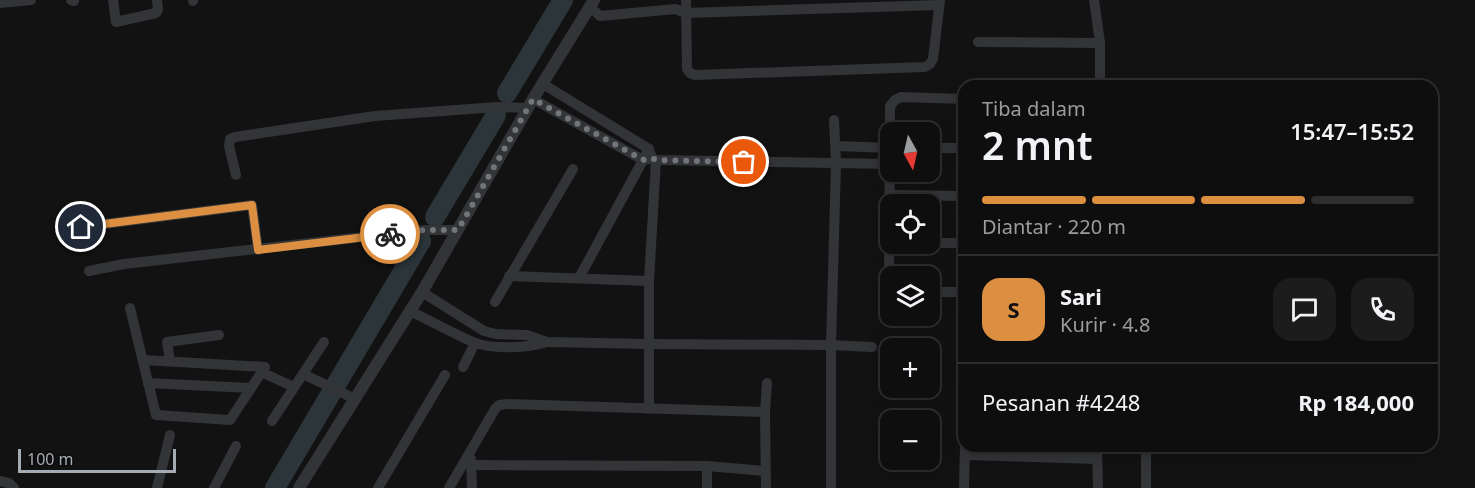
<!DOCTYPE html>
<html lang="id">
<head>
<meta charset="utf-8">
<style>
	:root { --surface:#0e0e0e; --page:#1c1c1c; --text:#f1f3f6; --muted:#9b9c9e; --line:#2e2e2e; --accent:#dc8f40 }
	body { margin:0; font-family:"Noto Sans",sans-serif; background:var(--page); color:var(--text); height:100vh; display:flex; flex-direction:column; font-size:22px; white-space:nowrap }
	* { box-sizing:border-box; margin:0 }
	p { font-size:20px; color:var(--muted) }
	.icon { flex:none; width:33px; height:33px; fill:none; stroke:currentColor; stroke-width:2; stroke-linecap:round; stroke-linejoin:round }
	.map { position:relative; flex:1; overflow:hidden }
	.sheet { position:absolute; left:958px; top:80px; width:480px; height:372px; display:flex; flex-direction:column; background:var(--surface); border-radius:18px; box-shadow:0 3px 15px #0003,0 0 0 2px var(--line) }
	.sheet>* { flex:none }
	.needle { width:39px; rotate:172deg }
	.buttons { position:absolute; left:880px; top:122px; display:grid; gap:12px }
	.buttons a { display:grid; place-items:center; width:60px; height:60px; border-radius:12px; background:var(--surface); box-shadow:0 3px 15px #0003,0 0 0 2px var(--line); font-size:30px }
	.scale { position:absolute; left:18px; bottom:15px; width:158px; box-sizing:border-box; padding-left:6px; border:3px solid #a5abb2; border-top:0; font-size:16px; line-height:21px; white-space:nowrap; color:#a5abb2; -webkit-text-stroke:4px #0d0d0e; paint-order:stroke }
	.pin { position:absolute; display:grid; place-items:center; width:51px; height:51px; color:#fff; margin:-26px; border:3px solid #fff; border-radius:50%; box-shadow:0 2px 6px #0007 }
	.courier { position:absolute; display:grid; place-items:center; width:60px; height:60px; margin:-30px; border:4px solid #dc8f40; border-radius:50%; background:#fff; color:#222; box-shadow:0 2px 8px #0007 }
	.overview em { font-style:normal; font-weight:600 }
	.overview div { display:flex; flex-direction:column-reverse }
	.overview { display:flex; align-items:center; justify-content:space-between; height:102px; padding:0 24px }
	h1 { font-size:39px; font-weight:600; line-height:45px }
	.bar { display:grid; grid-template-columns:repeat(4,1fr); gap:9px 6px; align-content:center; height:72px; padding:0 24px }
	.bar i { height:8px; border-radius:4px; background:var(--line) }
	.bar .selected { background:var(--accent) }
	.bar p { grid-column:span 4 }
	.line { display:flex; align-items:center; gap:15px; padding:0 24px; border-top:2px solid var(--line) }
	.line div { flex:1 }
	.round { display:grid; place-items:center; flex:none; width:63px; height:63px; border-radius:18px; background:var(--page) }
	.map>svg:first-child { display:block }
	.lines { fill:none; stroke-linecap:round; stroke-linejoin:round }
	.river { stroke:#2c363a; stroke-width:20 }
	.minor { stroke:#333437; stroke-width:10 }
	.tertiary { stroke:#333437; stroke-width:12 }
	.done { stroke:#72757a; stroke-width:6; stroke-dasharray:0 10.8 }
	.route { stroke:#dc8f40; stroke-width:8 }
</style>
</head>
<body>
<div class="map">
<svg width="1475" height="488" viewBox="0 0 1475 488">
	<rect width="100%" height="100%" fill="#121213"/>
	<g class="lines">
		<g class="river">
			<polyline points="507,93 563,0"/>
			<polyline points="435,217 496,115"/>
			<polyline points="275,488 421,241"/>
		</g>
		<g class="minor">
			<polyline points="71,0 74,1"/>
			<polyline points="113,0 116,22 156,13 158,10 157,0"/>
			<polyline points="193,0 193,1"/>
			<polyline points="686,0 687,69 690,73 695,75 925,67 930,64 933,59 940,0"/>
			<polyline points="1094,0 1100,43 1100,86"/>
			<polyline points="0,3 31,0"/>
			<polyline points="590,7 600,16 675,9 686,13 939,5"/>
			<polyline points="978,42 1100,43"/>
			<polyline points="543,84 649,149 652,158 656,160 890,164"/>
			<polyline points="533,99 643,160 649,159"/>
			<polyline points="836,146 891,148"/>
			<polyline points="930,148 964,148"/>
			<polyline points="236,175 229,146 230,139 235,137 375,116 497,107 528,108"/>
			<polyline points="891,195 964,196"/>
			<polyline points="81,227 252,205 258,250"/>
			<polyline points="930,243 964,243"/>
			<polyline points="89,271 124,264 425,230 458,230"/>
			<polyline points="509,276 649,281"/>
			<polyline points="579,278 649,149"/>
			<polyline points="891,291 889,288 890,106 895,100 901,97 964,99"/>
			<polyline points="422,292 484,331 496,334 527,335 547,342 648,344 831,345 872,347"/>
			<polyline points="930,292 964,292"/>
			<polyline points="495,302 573,169"/>
			<polyline points="130,308 156,415 230,420 265,367 143,360"/>
			<path d="M 410,311 C 431,321 452,333 473,342 C 492,350 528,348 547,342"/>
			<polyline points="170,361 167,342 219,335"/>
			<polyline points="463,367 475,343"/>
			<polyline points="261,372 294,387"/>
			<polyline points="303,374 355,399"/>
			<polyline points="148,383 251,388"/>
			<polyline points="964,403 964,412"/>
			<polyline points="649,409 649,281 656,160"/>
			<polyline points="765,412 767,383"/>
			<polyline points="272,421 324,342"/>
			<polyline points="1097,446 1098,488"/>
			<polyline points="965,455 1097,459"/>
			<polyline points="471,459 472,488"/>
			<polyline points="471,465 707,466 765,471"/>
			<polyline points="707,466 707,488"/>
			<polyline points="0,481 9,483 14,488"/>
			<polyline points="157,488 170,435"/>
			<polyline points="214,488 236,446"/>
			<polyline points="378,488 445,375"/>
			<polyline points="449,488 495,409 499,405 508,404 765,412 766,488"/>
			<polyline points="831,488 831,345 836,163 834,120"/>
			<polyline points="964,488 965,446"/>
			<polyline points="1146,488 1146,446"/>
		</g>
		<polyline class="tertiary" points="299,488 422,292 533,99 594,0"/>
	</g>
	<g class="lines">
		<polyline class="done" points="390,234 425,230 458,230 533,99 643,160 652,158 656,160 744,162"/>
		<polyline class="route" points="81,227 252,205 258,250 390,234"/>
	</g>
</svg>
<div class="buttons">
<a><svg class="needle" viewBox="-14 -14 28 28"><path d="M0-13l5 13h-10z" fill="#e53935"/><path d="M0 13l5-13h-10z" fill="#9b9c9e"/></svg></a>
<a><svg class="icon" aria-label="locate" viewBox="0 0 24 24"><circle cx="12" cy="12" r="6"/><path d="M12 2v4M12 18v4M2 12h4M18 12h4"/></svg></a>
<a><svg class="icon" aria-label="layers" viewBox="0 0 24 24"><path d="M12 4l9 5-9 5-9-5zM3 14l9 5 9-5"/></svg></a>
<a>+</a>
<a>−</a>
</div>
<div class="scale">100 m</div>
<div class="pin" style="left:744px;top:162px;background:#ea580c"><svg class="icon" aria-label="bag" viewBox="0 0 24 24"><path d="M5 8h14l-1 12H6zM9 8a3 3 0 0 1 6 0"/></svg></div>
<div class="pin" style="left:81px;top:227px;background:#1f2937"><svg class="icon" aria-label="home" viewBox="0 0 24 24"><path d="M3 11l9-7 9 7M6 9v11h12V9"/></svg></div>
<div class="courier" style="left:390px;top:234px"><svg class="icon" aria-label="bike" viewBox="0 0 24 24"><circle cx="6" cy="16" r="4"/><circle cx="18" cy="16" r="4"/><path d="M6 16l4-8h5l3 8M10 8l3 8H6M13 5h3"/></svg></div>
<section class="sheet">
<div class="overview"><div><h1>2 mnt</h1><p>Tiba dalam</p></div><em>15:47–15:52</em></div>
<div class="bar"><i class="selected"></i><i class="selected"></i><i class="selected"></i><i></i><p>Diantar · 220 m</p></div>
<div class="line" style="height:108px"><b class="round" style="background:var(--accent);color:#111">S</b><div><b>Sari</b><p>Kurir · 4.8</p></div><a class="round"><svg class="icon" aria-label="chat" viewBox="0 0 24 24"><path d="M4 5h16v11H9l-5 4z"/></svg></a><a class="round"><svg class="icon" aria-label="phone" viewBox="0 0 24 24"><path d="M5 4h4l2 5-3 2q2 4 5 5l2-3 5 2v4C11 20 4 13 5 4z"/></svg></a></div>
<div class="line" style="height:78px"><div>Pesanan #4248</div><b>Rp 184,000</b></div>
</section>
</div>
</body>
</html>
